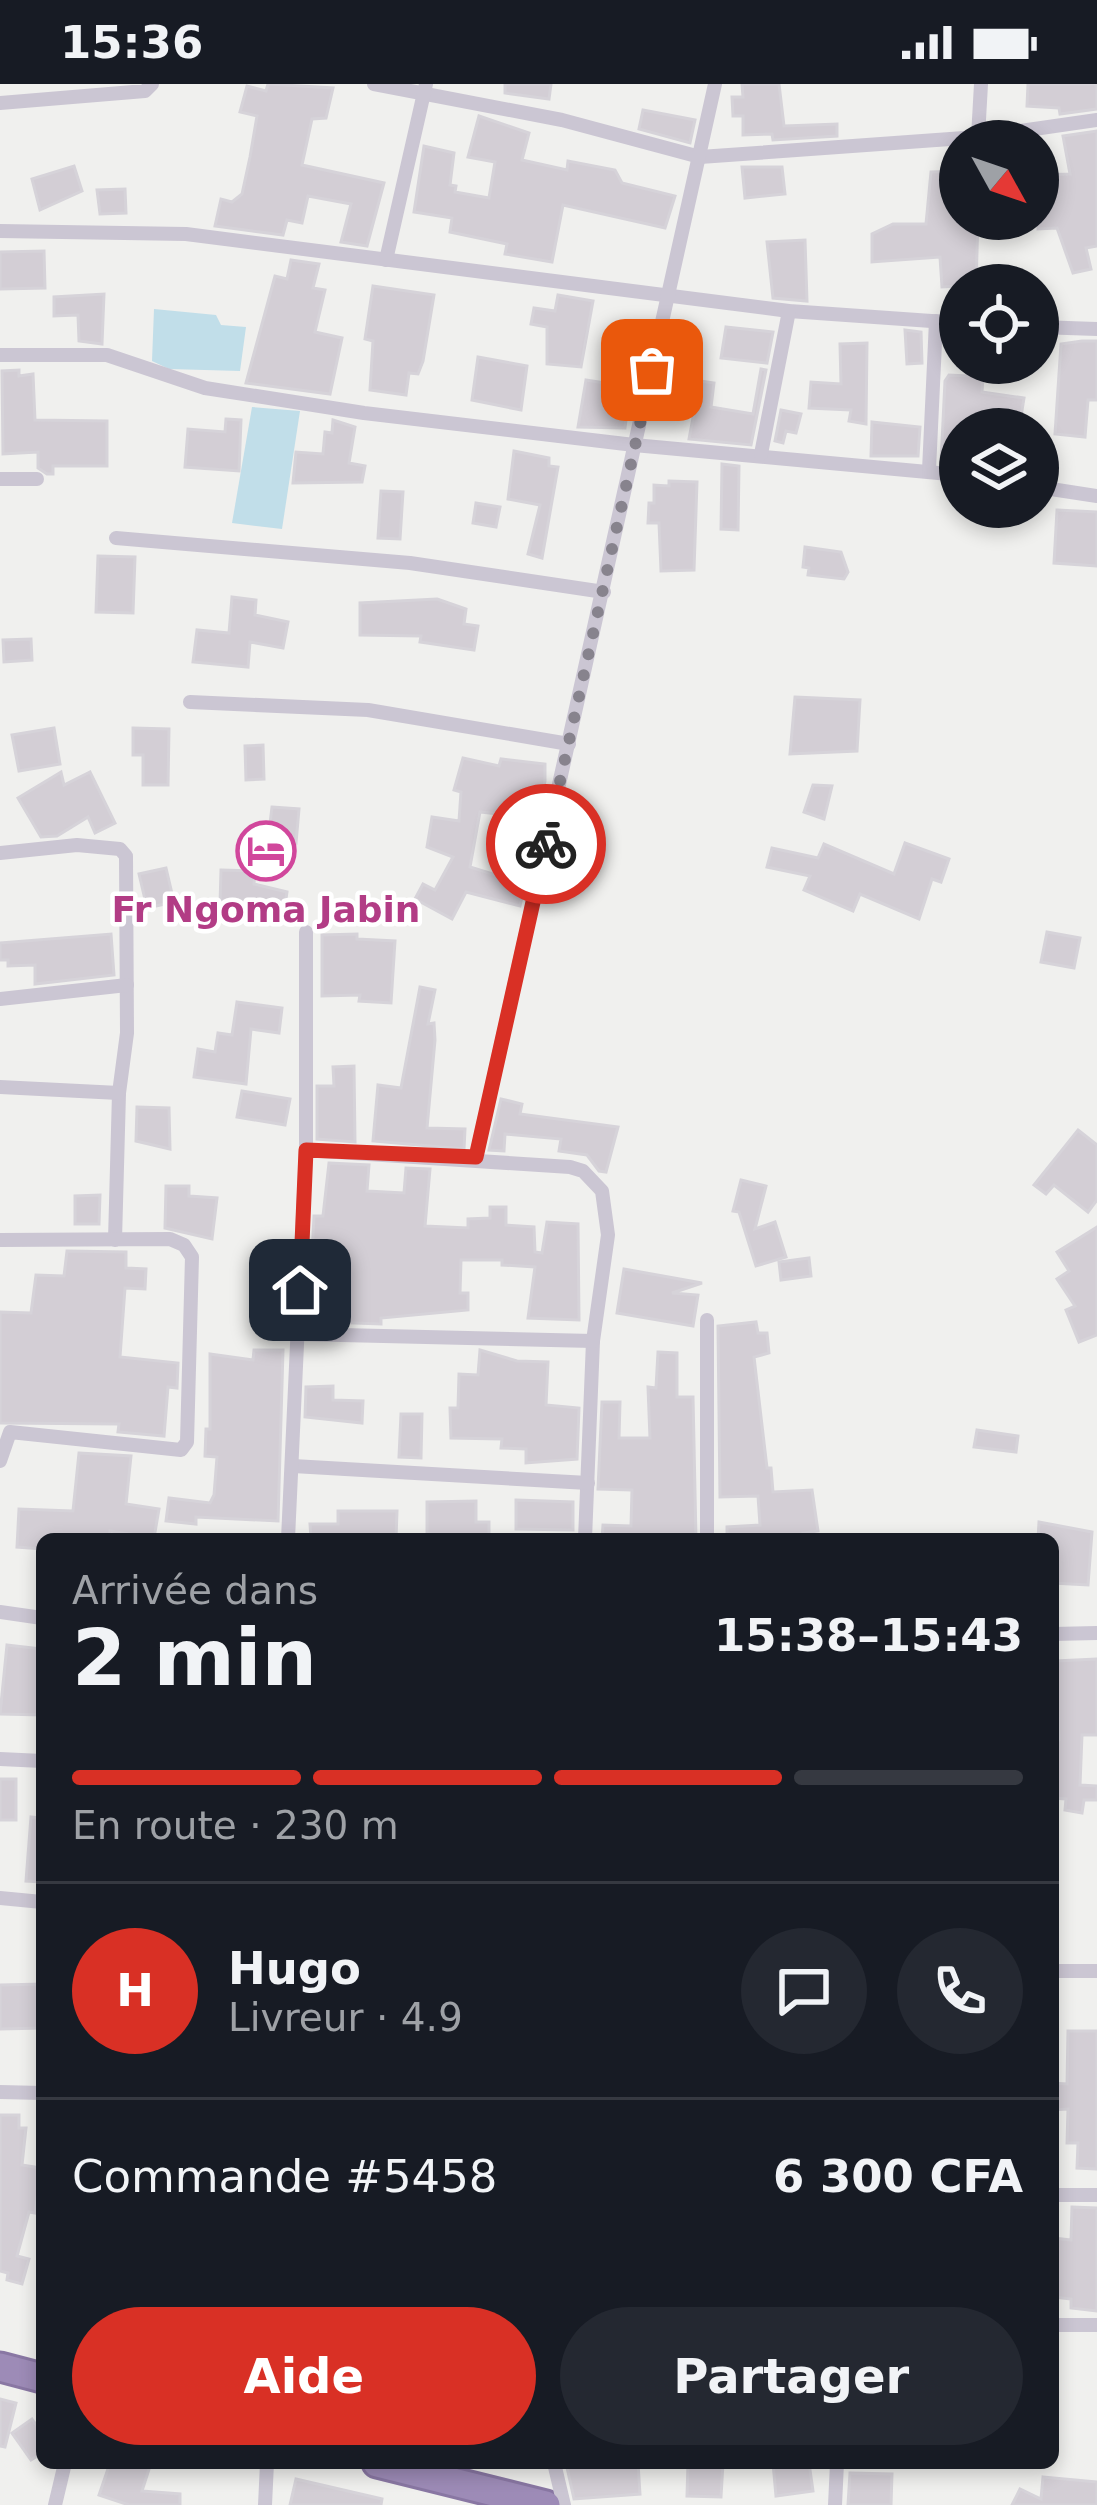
<!DOCTYPE html>
<html lang="fr">
<head>
<meta charset="utf-8">
<style>
	:root { --surface:#171b24; --page:#242831; --text:#f1f3f6; --muted:#9ea1a6; --line:#363941; --accent:#d93025 }
	body { margin:0; font-family:"DejaVu Sans",sans-serif; background:var(--page); color:var(--text); height:100vh; display:flex; flex-direction:column; font-size:45px; white-space:nowrap }
	* { box-sizing:border-box; margin:0 }
	p { font-size:39px; color:var(--muted) }
	.icon { flex:none; width:66px; height:66px; fill:none; stroke:currentColor; stroke-width:2; stroke-linecap:round; stroke-linejoin:round }
	.map { position:relative; flex:1; overflow:hidden }
	.side { position:absolute; left:36px; top:1449px; width:1023px; height:936px; display:flex; flex-direction:column; background:var(--surface); border-radius:18px; box-shadow:0 6px 18px #0003 }
	.side>* { flex:none }
	.needle { width:78px; rotate:130deg }
	.tools { position:absolute; left:939px; top:36px; display:grid; gap:24px }
	.tools a { display:grid; place-items:center; width:120px; height:120px; border-radius:50%; background:var(--surface); box-shadow:0 6px 18px #0003; font-size:60px }
	.pin { position:absolute; display:grid; place-items:center; width:102px; height:102px; color:#fff; margin:-51px; border-radius:24px; box-shadow:0 6px 18px #0006 }
	.courier { position:absolute; display:grid; place-items:center; width:120px; height:120px; margin:-60px; border:9px solid #d93025; border-radius:50%; background:#fff; color:#222; box-shadow:0 3px 15px #0007 }
	.head em { font-style:normal; font-weight:800 }
	.head div { display:flex; flex-direction:column-reverse }
	.head { display:flex; align-items:center; justify-content:space-between; height:204px; padding:0 36px }
	h1 { font-size:78px; font-weight:800; line-height:90px }
	.bar { display:grid; grid-template-columns:repeat(4,1fr); gap:18px 12px; align-content:center; height:144px; padding:0 36px }
	.bar i { height:15px; border-radius:9px; background:var(--line) }
	.bar .selected { background:var(--accent) }
	.bar p { grid-column:span 4 }
	.line { display:flex; align-items:center; gap:30px; padding:0 36px; border-top:3px solid var(--line) }
	.line div { flex:1 }
	.round { display:grid; place-items:center; flex:none; width:126px; height:126px; border-radius:63px; background:var(--page) }
	.primary-button { display:flex; gap:24px; margin-top:auto; padding:24px 36px }
	.primary-button a { flex:1; height:138px; border-radius:72px; background:var(--accent); color:#fff; font-size:48px; font-weight:800; line-height:138px; text-align:center }
	.primary-button a+a { background:var(--page); color:var(--text) }
	.status { display:flex; justify-content:space-between; align-items:center; height:84px; padding:0 60px; background:var(--surface); direction:ltr }
	.status svg { height:33px; fill:currentColor }
	.map>svg:first-child { display:block }
	.green { fill:#c1dee9 }
	.building { fill:#d3ced5; stroke:#d6d3d9; stroke-width:3 }
	.lines { fill:none; stroke-linecap:round; stroke-linejoin:round }
	.highway-casing { stroke:#8977a3; stroke-width:33 }
	.street { stroke:#cbc6d3; stroke-width:14 }
	.highway { stroke:#9d8bb7; stroke-width:27 }
	.done { stroke:#87838d; stroke-width:12; stroke-dasharray:0 21.6 }
	.route { stroke:#d93025; stroke-width:15 }
	.labels { text-anchor:middle; dominant-baseline:central; stroke-width:9; stroke-linejoin:round; paint-order:stroke }
	.hotel-label { font-size:36px; font-weight:bold; fill:#b23c85; stroke:#fff }
</style>
</head>
<body>
<div class="status"><b>15:36</b><svg viewBox="0 0 49 12"><path d="M0 12V9h3v3zM5 12V6h3v6zM10 12V3h3v9zM15 12V0h3v12zM26 1h20v11H26zM47 4h2v5h-2z"/></svg></div>
<div class="map">
<svg width="1097" height="2421" viewBox="0 0 1097 2421">
	<rect width="100%" height="100%" fill="#f0f0ee"/>
	<g class="green">
		<polygon points="154,225 216,231 221,241 246,243 240,287 169,285 152,277"/>
		<polygon points="252,323 300,327 282,445 232,439"/>
	</g>
	<g class="building">
		<polygon points="268,0 333,4 326,34 312,35 302,81 384,99 367,162 341,158 351,120 308,112 302,139 287,136 283,151 215,142 221,115 232,118 242,110 250,73 257,32 240,28 247,2 266,7"/>
		<polygon points="505,0 551,0 549,15 505,9"/>
		<polygon points="742,0 779,0 784,42 837,40 837,52 773,56 772,50 743,51 743,32 733,32 732,13 743,13"/>
		<polygon points="1028,0 1097,0 1097,25 1060,30 1059,24 1027,22"/>
		<polygon points="643,26 695,36 690,59 639,45"/>
		<polygon points="479,32 529,49 522,76 567,86 568,77 615,86 622,99 675,112 665,144 563,121 552,178 505,170 507,160 450,148 452,134 414,128 424,62 454,69 450,101 456,102 455,108 489,114 495,78 468,73"/>
		<polygon points="1097,47 1097,162 1086,164 1091,185 1073,189 1057,144 1038,145 1038,91 1070,90 1063,52"/>
		<polygon points="74,82 82,107 40,126 32,95"/>
		<polygon points="742,83 782,83 785,110 745,114"/>
		<polygon points="960,87 960,135 978,135 976,201 942,203 940,173 872,178 872,150 893,140 926,140 931,88"/>
		<polygon points="125,105 126,129 100,130 97,106"/>
		<polygon points="805,156 807,217 773,214 767,158"/>
		<polygon points="44,167 45,204 0,205 0,168"/>
		<polygon points="291,176 319,180 313,204 325,206 315,248 342,254 330,310 246,299 275,192 287,195"/>
		<polygon points="373,202 434,211 423,277 418,290 409,289 406,311 370,306 373,257 365,255"/>
		<polygon points="104,210 102,260 79,257 78,231 54,232 54,213"/>
		<polygon points="558,211 593,217 581,283 547,280 547,243 531,240 534,224 555,227"/>
		<polygon points="726,243 773,248 767,279 721,274"/>
		<polygon points="905,246 921,248 922,279 907,280"/>
		<polygon points="1082,257 1097,257 1097,316 1088,316 1085,353 1055,350 1061,260"/>
		<polygon points="867,259 866,340 849,337 851,326 809,324 811,298 841,300 840,260"/>
		<polygon points="478,273 527,282 521,326 472,316"/>
		<polygon points="969,279 984,279 982,308 1024,314 1019,345 960,345 960,375 941,378 945,297 949,291 968,292"/>
		<polygon points="761,285 766,286 751,361 689,355 700,297 714,299 711,323 753,330"/>
		<polygon points="19,286 19,292 33,290 35,336 107,337 107,382 53,382 53,390 47,390 38,384 38,368 3,370 2,287"/>
		<polygon points="586,296 630,303 625,344 578,343"/>
		<polygon points="781,326 801,330 796,349 786,347 783,359 775,357"/>
		<polygon points="226,335 241,336 239,387 185,383 188,345 225,348"/>
		<polygon points="333,336 355,343 349,379 365,382 362,398 293,399 296,368 323,370 325,348 332,349"/>
		<polygon points="872,338 920,343 918,372 871,372"/>
		<polygon points="514,367 549,374 549,382 558,383 542,474 528,470 540,421 508,415"/>
		<polygon points="722,380 739,382 738,446 721,445"/>
		<polygon points="669,397 697,398 694,486 661,487 659,439 648,439 649,419 654,419 654,401 669,402"/>
		<polygon points="381,407 403,408 400,455 378,454"/>
		<polygon points="476,419 500,423 496,443 473,439"/>
		<polygon points="1057,426 1097,428 1097,482 1054,479"/>
		<polygon points="805,463 841,468 848,488 844,495 808,491 809,484 803,483"/>
		<polygon points="98,472 135,473 133,529 96,528"/>
		<polygon points="232,513 256,516 255,531 288,538 283,564 250,558 248,583 193,578 197,546 229,549"/>
		<polygon points="437,515 466,525 464,540 478,542 474,566 420,558 421,552 360,551 360,519"/>
		<polygon points="31,555 32,576 4,578 3,556"/>
		<polygon points="795,613 860,616 857,667 790,670"/>
		<polygon points="54,644 60,680 19,687 12,651"/>
		<polygon points="133,644 169,645 168,701 143,701 143,671 133,671"/>
		<polygon points="263,661 264,695 246,696 245,662"/>
		<polygon points="463,674 499,682 501,675 545,680 545,697 537,734 480,728 470,783 525,800 520,822 466,808 452,835 415,815 423,800 435,806 453,773 427,763 432,733 459,737 461,708 454,706"/>
		<polygon points="61,688 64,701 90,688 115,739 95,749 88,733 57,752 41,753 18,714"/>
		<polygon points="813,701 832,702 824,735 804,728"/>
		<polygon points="272,723 299,725 296,759 268,756"/>
		<polygon points="905,759 949,775 941,798 932,795 919,835 860,810 853,827 804,806 810,792 767,783 772,764 818,774 824,760 894,790"/>
		<polygon points="166,784 174,818 147,824 139,790"/>
		<polygon points="221,786 255,787 254,800 287,808 286,815 293,817 289,831 220,821"/>
		<polygon points="1047,848 1080,854 1074,884 1041,878"/>
		<polygon points="111,850 114,891 35,900 35,881 8,882 8,876 0,876 0,859"/>
		<polygon points="357,850 357,855 395,857 391,919 359,917 360,911 322,912 322,851"/>
		<polygon points="420,903 435,906 428,940 434,939 435,956 427,1044 465,1045 464,1065 373,1057 378,1001 401,1004"/>
		<polygon points="237,918 282,924 279,949 251,945 246,1000 194,993 198,965 215,968 218,949 232,951"/>
		<polygon points="354,982 355,1058 317,1055 317,1002 334,1002 333,983"/>
		<polygon points="242,1007 290,1015 285,1041 237,1033"/>
		<polygon points="501,1015 522,1020 520,1030 618,1043 606,1088 599,1087 587,1071 559,1067 561,1055 505,1050 504,1067 489,1066"/>
		<polygon points="137,1023 169,1024 170,1065 136,1057"/>
		<polygon points="1078,1046 1097,1061 1097,1116 1088,1128 1054,1101 1046,1110 1034,1101"/>
		<polygon points="329,1079 369,1081 367,1107 404,1109 406,1084 430,1085 425,1142 468,1144 468,1135 490,1134 490,1123 506,1123 506,1141 534,1143 535,1168 542,1169 547,1138 578,1140 579,1236 528,1234 535,1183 502,1181 502,1176 461,1176 460,1209 468,1209 468,1226 381,1234 381,1240 327,1238 326,1209 346,1207 345,1176 312,1171 314,1132 323,1132"/>
		<polygon points="741,1096 766,1102 755,1145 775,1138 786,1173 756,1182 739,1128 733,1127"/>
		<polygon points="166,1102 189,1102 189,1112 217,1114 212,1155 165,1144"/>
		<polygon points="100,1111 99,1140 75,1140 75,1112"/>
		<polygon points="1097,1143 1097,1251 1079,1258 1066,1226 1075,1222 1057,1195 1069,1187 1057,1168"/>
		<polygon points="67,1167 126,1168 126,1184 146,1185 145,1205 125,1204 120,1273 178,1279 177,1304 168,1303 164,1352 118,1348 119,1340 0,1339 0,1228 31,1229 36,1191 64,1192"/>
		<polygon points="809,1174 811,1192 781,1196 779,1178"/>
		<polygon points="624,1185 702,1199 672,1209 698,1211 693,1242 617,1229"/>
		<polygon points="756,1238 758,1249 767,1249 769,1269 754,1273 767,1384 771,1384 773,1408 812,1406 818,1447 803,1449 803,1455 727,1455 727,1443 760,1441 758,1412 720,1413 718,1242"/>
		<polygon points="254,1266 283,1266 278,1437 196,1433 196,1440 166,1437 169,1414 210,1419 214,1411 217,1373 205,1372 206,1345 210,1345 210,1270 253,1276"/>
		<polygon points="480,1266 517,1277 548,1278 546,1321 579,1324 577,1375 526,1379 526,1365 501,1364 502,1355 451,1354 450,1324 458,1324 459,1290 478,1291"/>
		<polygon points="658,1268 677,1269 677,1313 693,1313 696,1455 602,1455 603,1441 631,1442 632,1406 598,1405 602,1318 620,1318 619,1354 650,1354 648,1303 656,1304"/>
		<polygon points="333,1302 333,1316 363,1317 362,1339 305,1333 306,1303"/>
		<polygon points="401,1330 422,1330 421,1374 399,1373"/>
		<polygon points="977,1346 1018,1352 1016,1368 974,1363"/>
		<polygon points="79,1369 131,1372 126,1420 159,1425 154,1454 110,1447 109,1455 42,1455 42,1465 17,1463 19,1425 73,1427"/>
		<polygon points="516,1416 573,1418 573,1446 516,1445"/>
		<polygon points="476,1417 476,1438 489,1438 489,1455 427,1450 427,1418"/>
		<polygon points="338,1427 397,1427 396,1455 311,1455 310,1440 338,1440"/>
		<polygon points="1039,1438 1092,1448 1088,1501 1053,1499 1053,1455 1038,1455"/>
		<polygon points="7,1561 42,1565 42,1631 0,1630"/>
		<polygon points="1097,1575 1097,1651 1082,1651 1080,1701 1097,1702 1097,1716 1084,1716 1082,1729 1065,1726 1066,1715 1053,1714 1053,1662 1059,1656 1056,1577"/>
		<rect x="0" y="1695" width="16" height="41"/>
		<polygon points="31,1733 42,1734 42,1798 26,1797"/>
		<polygon points="42,1900 42,1944 0,1945 0,1901"/>
		<polygon points="1068,1947 1097,1947 1097,2085 1077,2084 1078,2059 1067,2059 1068,2025 1053,2026 1053,1999 1067,2000"/>
		<polygon points="0,2031 19,2031 19,2044 26,2044 22,2081 41,2084 35,2129 29,2128 17,2172 29,2175 22,2200 7,2196 8,2189 0,2187"/>
		<polygon points="1072,2123 1097,2124 1097,2227 1071,2224 1071,2215 1053,2213 1053,2154 1071,2156"/>
		<polygon points="0,2315 16,2319 5,2363 0,2362"/>
		<polygon points="32,2335 42,2349 42,2369 31,2376 12,2349"/>
		<polygon points="110,2379 151,2379 142,2407 180,2410 180,2421 129,2421 99,2411"/>
		<polygon points="566,2379 638,2379 640,2410 574,2415"/>
		<polygon points="688,2379 723,2379 721,2413 687,2412"/>
		<polygon points="773,2379 809,2379 813,2407 776,2412"/>
		<polygon points="850,2389 892,2390 891,2421 848,2421"/>
		<polygon points="1043,2393 1097,2398 1097,2421 1012,2421 1020,2405 1041,2415"/>
		<polygon points="296,2395 382,2415 381,2421 290,2421"/>
	</g>
	<g class="lines">
		<g class="highway-casing">
			<g id="highway">
				<polyline points="0,2283 42,2294"/>
				<polyline points="377,2379 546,2421"/>
			</g>
		</g>
		<g class="street">
			<polyline points="374,0 562,36 700,73 978,53 1097,36"/>
			<polyline points="0,19 145,7 152,0"/>
			<polyline points="978,53 981,0"/>
			<polyline points="0,147 186,150 789,227 960,239"/>
			<polyline points="386,176 426,0"/>
			<polyline points="1038,243 1097,245"/>
			<polyline points="0,271 107,271 205,304 364,329 634,361 960,391"/>
			<polyline points="761,370 789,227"/>
			<polyline points="929,386 936,237"/>
			<polyline points="0,395 37,395"/>
			<polyline points="1038,403 1097,412"/>
			<polyline points="116,454 410,479 604,508"/>
			<polyline points="190,618 368,626 569,660"/>
			<polyline points="0,769 77,761 120,765 126,772 127,949 119,1009 115,1156"/>
			<polyline points="0,915 127,901"/>
			<polyline points="0,1003 119,1009"/>
			<polyline points="306,1066 570,1083 583,1087 602,1107 608,1151 593,1257 585,1455"/>
			<polyline points="476,1073 715,0"/>
			<polyline points="0,1156 170,1155 184,1161 192,1173 187,1358 181,1366 10,1348 0,1377"/>
			<polyline points="299,1250 593,1257"/>
			<polyline points="293,1382 588,1399"/>
			<polyline points="288,1455 306,1066 306,848"/>
			<polyline points="707,1455 707,1236"/>
			<polyline points="0,1528 42,1534"/>
			<polyline points="1053,1550 1097,1549"/>
			<polyline points="0,1675 42,1677"/>
			<polyline points="0,1814 42,1818"/>
			<polyline points="1053,1887 1097,1887"/>
			<polyline points="0,2008 42,2009"/>
			<polyline points="1053,2111 1097,2111"/>
			<polyline points="1053,2241 1097,2241"/>
			<polyline points="554,2379 564,2421"/>
			<polyline points="55,2421 65,2379"/>
			<polyline points="265,2421 267,2379"/>
			<polyline points="835,2421 837,2379"/>
		</g>
		<use href="#highway" class="highway"/>
	</g>
	<g class="lines">
		<polyline class="done" points="546,760 652,286"/>
		<polyline class="route" points="300,1206 306,1066 476,1073 546,760"/>
	</g>
	<defs>
		<g id="hotel-ring" transform="scale(3)"><circle r="9.5" fill="#fff" stroke="#d1479c" stroke-width="1.5"/><path d="M-6-4.5h1.5V1H6V5H4.5V3h-9V5H-6ZM-4 0a1.8 1.8 0 1 1 3.6 0ZM.5 0V-2.5h3Q6-2.5 6 0Z" fill="#d1479c"/></g>
	</defs>
	<g fill-rule="evenodd">
		<use href="#hotel-ring" x="266" y="767"/>
	</g>
	<g class="labels">
		<g class="hotel-label">
			<text x="266" y="825">Fr Ngoma Jabin</text>
		</g>
	</g>
</svg>
<div class="tools">
<a><svg class="needle" viewBox="-14 -14 28 28"><path d="M0-13l5 13h-10z" fill="#e53935"/><path d="M0 13l5-13h-10z" fill="#9ea1a6"/></svg></a>
<a><svg class="icon" aria-label="locate" viewBox="0 0 24 24"><circle cx="12" cy="12" r="6"/><path d="M12 2v4M12 18v4M2 12h4M18 12h4"/></svg></a>
<a><svg class="icon" aria-label="layers" viewBox="0 0 24 24"><path d="M12 4l9 5-9 5-9-5zM3 14l9 5 9-5"/></svg></a>
</div>
<div class="pin" style="left:652px;top:286px;background:#ea580c"><svg class="icon" aria-label="bag" viewBox="0 0 24 24"><path d="M5 8h14l-1 12H6zM9 8a3 3 0 0 1 6 0"/></svg></div>
<div class="pin" style="left:300px;top:1206px;background:#1f2937"><svg class="icon" aria-label="home" viewBox="0 0 24 24"><path d="M3 11l9-7 9 7M6 9v11h12V9"/></svg></div>
<div class="courier" style="left:546px;top:760px"><svg class="icon" aria-label="bike" viewBox="0 0 24 24"><circle cx="6" cy="16" r="4"/><circle cx="18" cy="16" r="4"/><path d="M6 16l4-8h5l3 8M10 8l3 8H6M13 5h3"/></svg></div>
<section class="side">
<div class="head"><div><h1>2 min</h1><p>Arrivée dans</p></div><em>15:38–15:43</em></div>
<div class="bar"><i class="selected"></i><i class="selected"></i><i class="selected"></i><i></i><p>En route · 230 m</p></div>
<div class="line" style="height:216px"><b class="round" style="background:var(--accent);color:#fff">H</b><div><b>Hugo</b><p>Livreur · 4.9</p></div><a class="round"><svg class="icon" aria-label="chat" viewBox="0 0 24 24"><path d="M4 5h16v11H9l-5 4z"/></svg></a><a class="round"><svg class="icon" aria-label="phone" viewBox="0 0 24 24"><path d="M5 4h4l2 5-3 2q2 4 5 5l2-3 5 2v4C11 20 4 13 5 4z"/></svg></a></div>
<div class="line" style="height:156px"><div>Commande #5458</div><b>6 300 CFA</b></div>
<div class="primary-button"><a>Aide</a><a>Partager</a></div>
</section>
</div>
</body>
</html>
